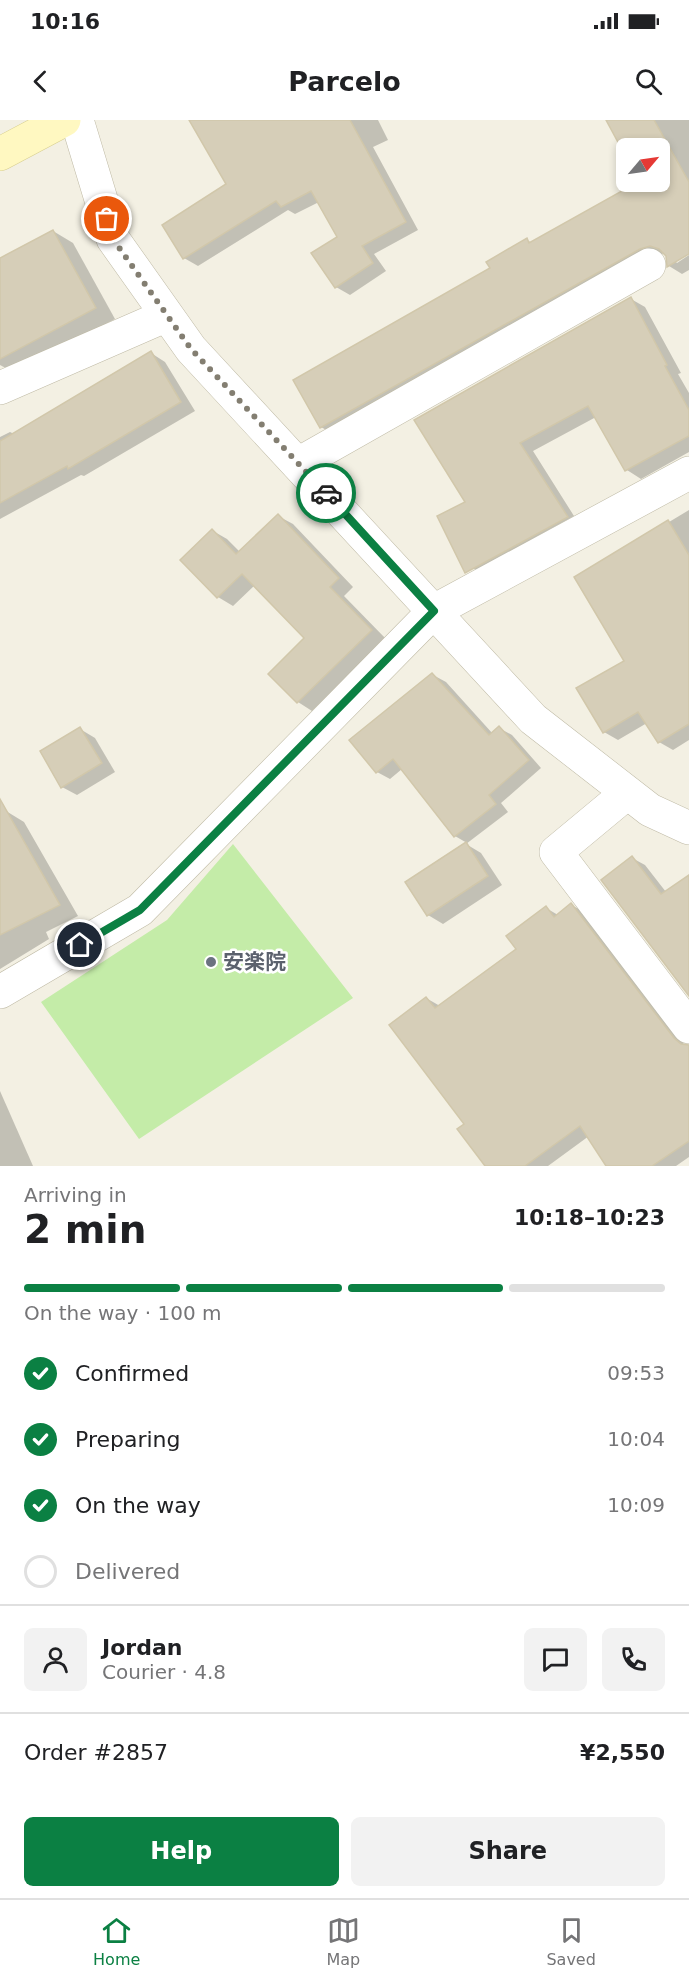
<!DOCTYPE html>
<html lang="en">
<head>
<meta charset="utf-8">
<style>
	:root { --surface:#fff; --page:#f2f2f2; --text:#202124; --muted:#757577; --line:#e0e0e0; --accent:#0b8043 }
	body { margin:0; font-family:"DejaVu Sans","Noto Sans JP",sans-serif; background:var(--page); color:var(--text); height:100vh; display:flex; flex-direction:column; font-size:22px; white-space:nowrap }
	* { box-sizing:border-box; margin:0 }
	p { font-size:20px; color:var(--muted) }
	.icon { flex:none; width:33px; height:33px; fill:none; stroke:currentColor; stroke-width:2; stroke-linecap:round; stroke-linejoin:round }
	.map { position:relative; height:1046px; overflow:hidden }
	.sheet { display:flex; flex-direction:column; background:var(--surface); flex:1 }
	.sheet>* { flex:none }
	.needle { width:39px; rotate:61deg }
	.buttons { position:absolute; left:616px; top:18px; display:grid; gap:12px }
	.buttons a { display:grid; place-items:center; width:54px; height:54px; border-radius:9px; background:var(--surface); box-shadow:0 3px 9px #0003; font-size:30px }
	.pin { position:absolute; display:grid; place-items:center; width:51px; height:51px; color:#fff; margin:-26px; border:3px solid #fff; border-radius:50%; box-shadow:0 2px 6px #0007 }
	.courier { position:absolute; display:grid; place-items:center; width:60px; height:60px; margin:-30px; border:4px solid #0b8043; border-radius:50%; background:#fff; color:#222; box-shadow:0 2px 8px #0007 }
	.overview em { font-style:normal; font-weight:600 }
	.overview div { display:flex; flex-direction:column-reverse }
	.overview { display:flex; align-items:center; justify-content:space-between; height:102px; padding:0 24px }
	h1 { font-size:39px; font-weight:600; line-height:45px }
	.bar { display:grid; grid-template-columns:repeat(4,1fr); gap:9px 6px; align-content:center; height:72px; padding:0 24px }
	.bar i { height:8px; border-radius:4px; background:var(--line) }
	.bar .current { background:var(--accent) }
	.bar p { grid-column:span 4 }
	.line { display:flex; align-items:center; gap:15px; padding:0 24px; border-top:2px solid var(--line) }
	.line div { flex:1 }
	.round { display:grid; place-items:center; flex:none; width:63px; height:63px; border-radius:9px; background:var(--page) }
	ol { padding:0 24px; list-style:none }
	li { display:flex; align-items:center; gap:18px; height:66px }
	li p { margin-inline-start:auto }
	li .icon { padding:6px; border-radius:50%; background:var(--accent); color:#fff; stroke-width:4 }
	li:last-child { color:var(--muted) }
	li i { width:33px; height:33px; border:3px solid var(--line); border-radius:50% }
	.action { display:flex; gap:12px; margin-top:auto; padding:12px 24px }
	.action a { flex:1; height:69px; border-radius:9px; background:var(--accent); color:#fff; font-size:24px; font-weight:600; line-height:69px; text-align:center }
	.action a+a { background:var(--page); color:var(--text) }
	.status { display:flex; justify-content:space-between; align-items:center; height:42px; padding:0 30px; background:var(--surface); direction:ltr }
	.status svg { height:16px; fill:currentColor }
	header { display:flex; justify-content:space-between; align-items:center; height:78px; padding:0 24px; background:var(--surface); font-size:27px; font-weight:600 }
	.tabs { display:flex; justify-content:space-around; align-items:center; height:84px; border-top:2px solid var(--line); background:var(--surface); font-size:16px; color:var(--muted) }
	.tabs a { display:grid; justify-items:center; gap:3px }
	.tabs .current { color:var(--accent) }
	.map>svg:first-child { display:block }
	.green { fill:#c4eca8 }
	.shadow { fill:#0003 }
	.building { fill:#d6ceb8; stroke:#d1c7aa; stroke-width:1.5 }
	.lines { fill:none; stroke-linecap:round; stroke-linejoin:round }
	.street-casing { stroke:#bfbaa5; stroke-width:34 }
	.secondary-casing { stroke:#d7ce8e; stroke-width:34 }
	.street { stroke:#fff; stroke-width:33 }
	.secondary { stroke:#fff8c1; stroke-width:33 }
	.done { stroke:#837e71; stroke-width:6; stroke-dasharray:0 10.8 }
	.route { stroke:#0b8043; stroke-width:8 }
	.worship-dot { fill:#6b7280; stroke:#fff; stroke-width:2 }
	.labels { text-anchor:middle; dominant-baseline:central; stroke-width:5; stroke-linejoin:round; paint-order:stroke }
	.worship-label { font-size:21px; font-weight:bold; fill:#5b616d; stroke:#fff; text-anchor:start }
</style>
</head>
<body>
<div class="status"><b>10:16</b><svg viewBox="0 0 49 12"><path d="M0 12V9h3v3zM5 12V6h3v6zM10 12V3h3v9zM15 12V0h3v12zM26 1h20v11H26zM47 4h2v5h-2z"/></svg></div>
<header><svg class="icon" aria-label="back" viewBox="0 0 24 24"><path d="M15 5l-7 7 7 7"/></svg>Parcelo<svg class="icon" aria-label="search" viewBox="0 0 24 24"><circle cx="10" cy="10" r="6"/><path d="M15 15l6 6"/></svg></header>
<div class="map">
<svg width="689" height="1046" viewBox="0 0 689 1046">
	<rect width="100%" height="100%" fill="#f3f0e3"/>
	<polygon class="green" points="233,724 353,878 139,1019 41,882 167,800"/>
	<g class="shadow">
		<polygon points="213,0 378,0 388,20 373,27 418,110 374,134 386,151 350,175 336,167 313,133 339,118 319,82 295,94 288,90 198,146 184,138 228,65"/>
		<polygon points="607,0 689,0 689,132 675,141 677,143 689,135 689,150 682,154 669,146 667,136 665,133 654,136 335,315 321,307 492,149 527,120 532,123 633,67 632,64 637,62 660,62 660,28 627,28 627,36"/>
		<polygon points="53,111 73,123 115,199 15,253 0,245 0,140"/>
		<polygon points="631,179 645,187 681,253 678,254 689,273 689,332 641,359 627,350 596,297 533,331 574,396 476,450 462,442 467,382"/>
		<polygon points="151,233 165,242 195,291 84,356 81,355 0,399 0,317 10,312 14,314"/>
		<polygon points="689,390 689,620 673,630 659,622 647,603 618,620 604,612 626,541 576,458"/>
		<polygon points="278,396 293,404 353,467 344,476 386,519 312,591 298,582 306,518 255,465 233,486 218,477 182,440 213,411 227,419 240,432"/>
		<polygon points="433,555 446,562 493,614 499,608 512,615 541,648 501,683 508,692 466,724 481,733 502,765 443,804 428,795 407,763 467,723 455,716 402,649 390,659 377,652"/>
		<polygon points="80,609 95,618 115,652 77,675 62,667"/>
		<polygon points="6,691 24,702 78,796 46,812 49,819 0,849 0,694"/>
		<polygon points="632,738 645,745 666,772 689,757 689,874"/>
		<polygon points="571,785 585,792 686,927 689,927 689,1037 676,1046 608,1046 589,1016 548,1046 487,1046 466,1004 426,878 440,886 518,829 546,788 558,795"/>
		<polygon points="0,971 33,1046 0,1046"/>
	</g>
	<g class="building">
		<polygon points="189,0 350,0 406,102 362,126 373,143 335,168 311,133 337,117 311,71 281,87 276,81 183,139 162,105 226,64"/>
		<polygon points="606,0 654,0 689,62 689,134 667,147 666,136 659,129 650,126 640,129 320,308 293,260 490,148 486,142 527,118 529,123 631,66 630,64 634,62 660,62 660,28 627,28 627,39"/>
		<polygon points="53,110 96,188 0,239 0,138"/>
		<polygon points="631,177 667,245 665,246 689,290 689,316 625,351 588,286 520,323 568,397 465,453 437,396 465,382 414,300"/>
		<polygon points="151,231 181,282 68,349 67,346 0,383 0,321"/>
		<polygon points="278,394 339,458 330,467 372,510 297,583 268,554 304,518 242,454 217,478 180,440 212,409 236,434"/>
		<polygon points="668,400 689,435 689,604 658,623 638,592 603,613 576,568 624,541 574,457"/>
		<polygon points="432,553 489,615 499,606 529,640 489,675 496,684 454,717 393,639 376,653 349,620"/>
		<polygon points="80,607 102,643 61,668 40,631"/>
		<polygon points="0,679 60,785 0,815"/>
		<polygon points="466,722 488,756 427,796 405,762"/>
		<polygon points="632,736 661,774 689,755 689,876 601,760"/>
		<polygon points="571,783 674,918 681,924 689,925 689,1021 652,1046 606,1046 580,1006 525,1046 485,1046 457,1009 464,1004 389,905 426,877 435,888 516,829 506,816 546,786 554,797"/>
	</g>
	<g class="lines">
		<g class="street-casing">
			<g id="street">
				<polyline points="77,0 113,119 191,229 533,599 650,690 689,708"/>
				<polyline points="0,268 165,196"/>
				<polyline points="298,344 649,145"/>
				<polyline points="627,673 556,732 689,907"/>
				<polyline points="0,872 140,790 434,491 689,353"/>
			</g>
		</g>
		<g class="secondary-casing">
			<polyline id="secondary" points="0,34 64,0"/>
		</g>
		<use href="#street" class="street"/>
		<use href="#secondary" class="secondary"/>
	</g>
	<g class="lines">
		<polyline class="done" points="107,99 113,119 191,229 326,373"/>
		<polyline class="route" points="80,825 140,790 434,491 326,373"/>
	</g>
	<circle class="worship-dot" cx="211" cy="842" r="6"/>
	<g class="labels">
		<g class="worship-label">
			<text x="223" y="842">安楽院</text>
		</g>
	</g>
</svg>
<div class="buttons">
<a><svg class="needle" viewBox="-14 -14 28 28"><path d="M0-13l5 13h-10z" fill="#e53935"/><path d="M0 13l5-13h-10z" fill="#757577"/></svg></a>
</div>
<div class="pin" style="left:107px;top:99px;background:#ea580c"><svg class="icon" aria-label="bag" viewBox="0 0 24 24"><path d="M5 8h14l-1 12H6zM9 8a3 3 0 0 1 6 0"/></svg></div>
<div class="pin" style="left:80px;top:825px;background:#1f2937"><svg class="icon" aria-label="home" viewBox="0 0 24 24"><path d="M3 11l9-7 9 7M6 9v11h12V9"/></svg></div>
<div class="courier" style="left:326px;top:373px"><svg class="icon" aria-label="car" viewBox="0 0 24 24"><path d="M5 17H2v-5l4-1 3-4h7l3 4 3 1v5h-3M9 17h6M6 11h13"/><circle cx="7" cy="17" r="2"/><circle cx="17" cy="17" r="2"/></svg></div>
</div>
<section class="sheet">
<div class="overview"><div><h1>2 min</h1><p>Arriving in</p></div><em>10:18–10:23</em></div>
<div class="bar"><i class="current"></i><i class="current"></i><i class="current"></i><i></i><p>On the way · 100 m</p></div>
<ol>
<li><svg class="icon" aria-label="check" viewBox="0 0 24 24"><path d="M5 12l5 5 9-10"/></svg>Confirmed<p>09:53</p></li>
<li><svg class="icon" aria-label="check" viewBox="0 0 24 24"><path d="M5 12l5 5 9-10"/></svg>Preparing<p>10:04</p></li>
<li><svg class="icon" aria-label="check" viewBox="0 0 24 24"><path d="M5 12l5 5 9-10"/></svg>On the way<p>10:09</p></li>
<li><i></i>Delivered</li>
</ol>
<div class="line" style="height:108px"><a class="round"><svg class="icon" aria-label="person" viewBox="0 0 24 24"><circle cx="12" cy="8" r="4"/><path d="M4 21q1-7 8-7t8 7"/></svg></a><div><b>Jordan</b><p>Courier · 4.8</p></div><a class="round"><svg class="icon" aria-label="chat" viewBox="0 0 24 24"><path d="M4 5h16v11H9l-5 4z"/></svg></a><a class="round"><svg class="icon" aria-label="phone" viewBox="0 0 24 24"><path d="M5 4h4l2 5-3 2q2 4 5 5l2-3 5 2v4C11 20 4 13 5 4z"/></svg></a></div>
<div class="line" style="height:78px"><div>Order #2857</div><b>¥2,550</b></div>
<div class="action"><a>Help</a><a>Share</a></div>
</section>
<nav class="tabs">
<a class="current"><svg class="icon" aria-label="home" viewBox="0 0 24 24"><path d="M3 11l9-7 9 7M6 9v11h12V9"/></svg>Home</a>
<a><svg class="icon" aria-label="map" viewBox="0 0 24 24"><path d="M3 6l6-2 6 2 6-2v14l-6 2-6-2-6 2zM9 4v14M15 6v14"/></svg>Map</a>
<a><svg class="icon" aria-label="saved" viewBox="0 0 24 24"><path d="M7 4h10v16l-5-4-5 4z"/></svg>Saved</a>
</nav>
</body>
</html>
